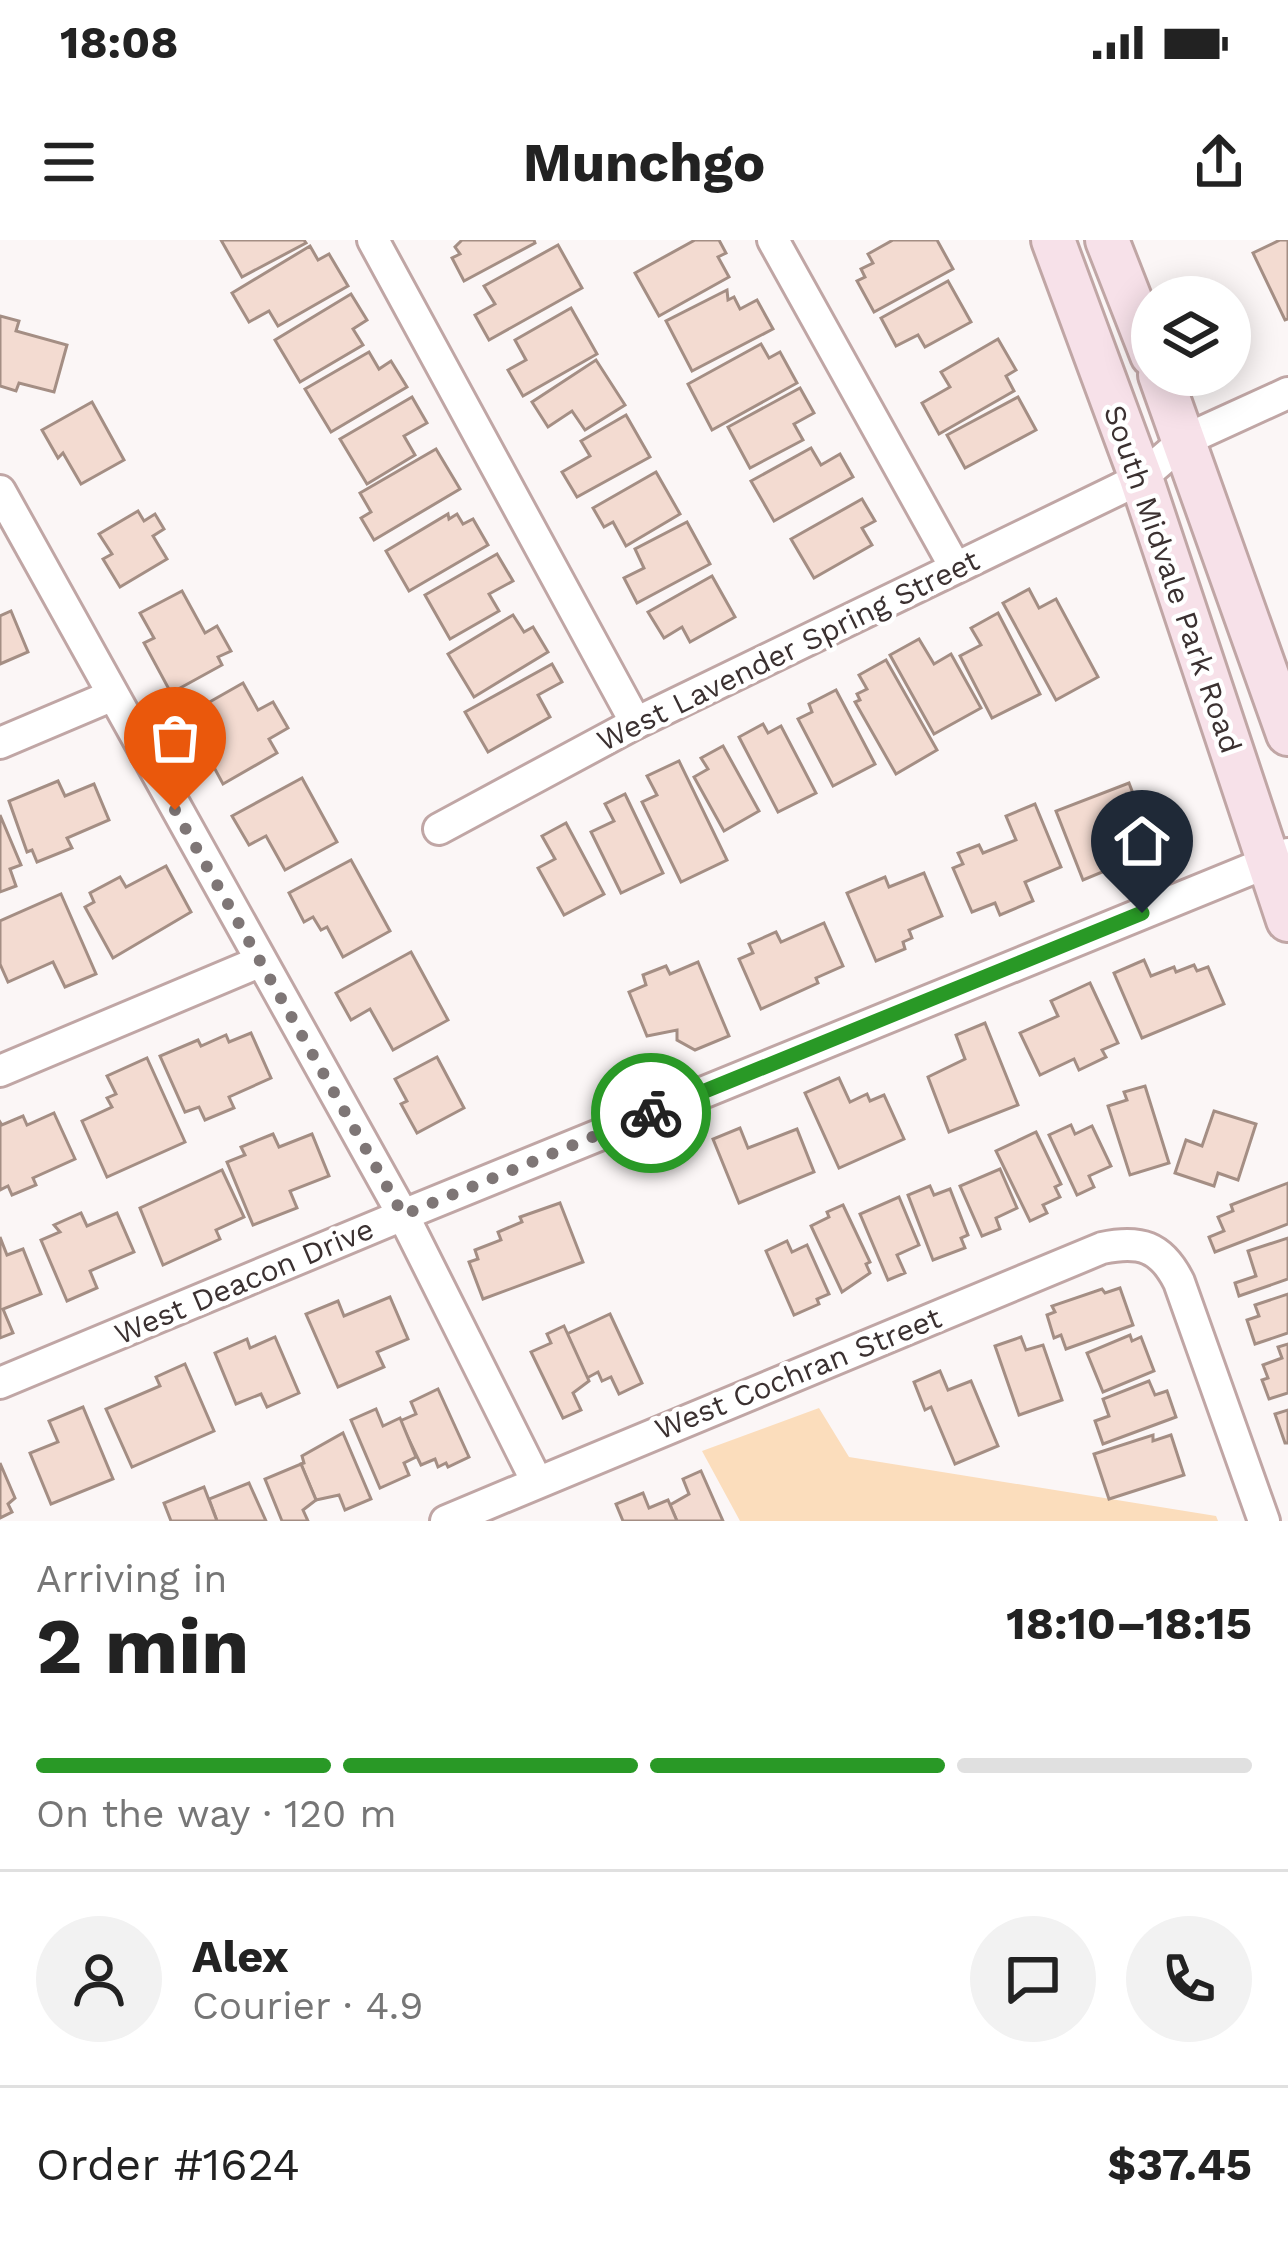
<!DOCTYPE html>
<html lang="en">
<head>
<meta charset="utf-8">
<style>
	:root { --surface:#fff; --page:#f2f2f2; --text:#222; --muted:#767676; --line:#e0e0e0; --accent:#299926 }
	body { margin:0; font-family:"Work Sans",sans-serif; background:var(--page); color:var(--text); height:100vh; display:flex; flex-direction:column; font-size:45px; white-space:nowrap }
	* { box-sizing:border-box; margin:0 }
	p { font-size:39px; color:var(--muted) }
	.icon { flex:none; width:66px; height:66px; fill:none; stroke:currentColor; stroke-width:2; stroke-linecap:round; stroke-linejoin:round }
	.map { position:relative; height:1281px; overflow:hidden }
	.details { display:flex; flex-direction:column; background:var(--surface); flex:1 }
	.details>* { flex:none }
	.controls { position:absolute; left:1131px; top:36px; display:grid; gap:24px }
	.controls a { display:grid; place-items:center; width:120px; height:120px; border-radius:50%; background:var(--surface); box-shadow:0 6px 30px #0003; font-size:60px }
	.pin { position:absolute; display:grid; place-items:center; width:102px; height:102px; color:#fff; margin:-123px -51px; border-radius:50% 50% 50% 0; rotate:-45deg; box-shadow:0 0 12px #0007 }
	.pin .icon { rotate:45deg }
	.courier { position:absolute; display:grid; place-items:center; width:120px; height:120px; margin:-60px; border:9px solid #299926; border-radius:50%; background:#fff; color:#222; box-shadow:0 3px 15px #0007 }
	.overview em { font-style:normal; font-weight:700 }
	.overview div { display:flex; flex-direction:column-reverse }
	.overview { display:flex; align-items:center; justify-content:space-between; height:204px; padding:0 36px }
	h1 { font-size:78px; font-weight:700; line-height:90px }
	.bar { display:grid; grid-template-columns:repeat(4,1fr); gap:18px 12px; align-content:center; height:144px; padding:0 36px }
	.bar i { height:15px; border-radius:9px; background:var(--line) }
	.bar .active { background:var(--accent) }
	.bar p { grid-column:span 4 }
	.line { display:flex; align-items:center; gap:30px; padding:0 36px; border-top:3px solid var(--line) }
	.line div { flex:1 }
	.round { display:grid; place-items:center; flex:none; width:126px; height:126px; border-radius:63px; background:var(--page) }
	.status { display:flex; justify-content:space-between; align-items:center; height:84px; padding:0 60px; background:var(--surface); direction:ltr }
	.status svg { height:33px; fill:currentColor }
	header { display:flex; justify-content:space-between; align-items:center; height:156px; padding:0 36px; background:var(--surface); font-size:54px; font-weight:700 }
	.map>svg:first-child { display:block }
	.green { fill:#fbddbc }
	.building { fill:#f3dbd1; stroke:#a48e84; stroke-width:3 }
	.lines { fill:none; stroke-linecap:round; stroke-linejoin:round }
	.minor-casing { stroke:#c0a6a5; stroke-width:36 }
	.secondary-casing { stroke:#c0a6a5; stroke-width:48 }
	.minor { stroke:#fff; stroke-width:30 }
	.secondary { stroke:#f7e1e9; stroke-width:42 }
	.done { stroke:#7e7676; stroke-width:12; stroke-dasharray:0 21.6 }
	.route { stroke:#299926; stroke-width:15 }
	.labels { text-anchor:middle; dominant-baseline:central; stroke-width:9; stroke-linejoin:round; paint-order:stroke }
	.street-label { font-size:30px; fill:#3b3131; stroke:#fff }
</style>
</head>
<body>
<div class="status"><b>18:08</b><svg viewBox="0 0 49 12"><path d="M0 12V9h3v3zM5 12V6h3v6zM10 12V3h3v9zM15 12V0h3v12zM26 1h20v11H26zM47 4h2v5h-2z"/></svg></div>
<header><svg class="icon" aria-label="menu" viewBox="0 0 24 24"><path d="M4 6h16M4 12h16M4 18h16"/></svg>Munchgo<svg class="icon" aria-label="share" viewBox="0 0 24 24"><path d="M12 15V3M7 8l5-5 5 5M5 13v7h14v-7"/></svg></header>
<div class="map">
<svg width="1288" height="1281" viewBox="0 0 1288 1281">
	<rect width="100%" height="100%" fill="#fbf6f6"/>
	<polygon class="green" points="819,1168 849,1217 1216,1276 1218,1281 740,1281 702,1211"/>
	<g class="building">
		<polygon points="221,0 304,0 306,3 242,37"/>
		<polygon points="462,0 534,0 535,3 464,41 452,18 460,14 455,7"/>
		<polygon points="695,0 719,0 726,13 718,17 729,37 659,76 635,33"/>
		<polygon points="893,0 937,0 953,29 874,72 857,41 865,37 861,29 873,23 868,14"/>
		<polygon points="1280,0 1288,0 1288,79 1285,80 1253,13"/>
		<polygon points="558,5 582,48 489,100 475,75 495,64 484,46"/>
		<polygon points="310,6 318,20 329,14 348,46 278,86 269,71 249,82 232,53"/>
		<polygon points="948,41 971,82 925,107 918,95 896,106 881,78"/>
		<polygon points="727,50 728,60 734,57 740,69 757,60 773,89 692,131 666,81"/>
		<polygon points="351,54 367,80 353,89 363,105 300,142 275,100"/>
		<polygon points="571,68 597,114 523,156 508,130 526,120 515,100"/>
		<polygon points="0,76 19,81 16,91 67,105 54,152 19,143 16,151 0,146"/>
		<polygon points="998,99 1016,130 1006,136 1014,151 939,194 922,163 950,147 941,132"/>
		<polygon points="761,104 769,118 780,112 797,143 712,190 688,144"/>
		<polygon points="369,112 379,129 391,121 407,147 331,192 305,149"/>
		<polygon points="596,120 625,165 585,190 572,171 548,187 532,162"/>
		<polygon points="800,148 814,173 794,184 803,200 750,228 728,187"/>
		<polygon points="412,157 427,183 404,196 415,215 367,244 340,199"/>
		<polygon points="1018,157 1036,190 965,228 947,195"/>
		<polygon points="92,162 124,220 81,244 63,213 58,218 42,190"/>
		<polygon points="626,175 650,217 577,257 562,232 590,216 581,201"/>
		<polygon points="811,208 821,225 840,214 853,237 774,281 751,241"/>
		<polygon points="436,209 460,249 374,300 361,278 371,272 360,253"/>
		<polygon points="656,232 680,274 626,306 613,282 604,287 593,268"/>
		<polygon points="862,259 875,281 862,288 872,305 814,338 791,299"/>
		<polygon points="138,271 144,281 155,274 164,289 153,296 167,319 120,347 103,319 112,314 99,294"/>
		<polygon points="448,274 449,279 457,274 463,284 473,279 488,305 409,351 386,311"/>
		<polygon points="687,282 710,324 637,363 624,338 644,328 635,309"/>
		<polygon points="497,314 513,341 489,354 499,371 450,399 425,355"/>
		<polygon points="712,336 735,377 690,402 682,387 664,398 648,372"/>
		<polygon points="1029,349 1039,368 1056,359 1098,437 1056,460 1003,363"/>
		<polygon points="182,351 205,393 217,386 231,411 218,417 222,425 171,453 144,403 154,398 140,373"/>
		<polygon points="11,371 28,412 0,424 0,376"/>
		<polygon points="998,373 1040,454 992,478 960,416 981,405 971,388"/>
		<polygon points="513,375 524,392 533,387 548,412 474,457 448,414"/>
		<polygon points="919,399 934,424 951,414 981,468 934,494 890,415"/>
		<polygon points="886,420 937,510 896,534 855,462 860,460 857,454 867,449 859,435"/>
		<polygon points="552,424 562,442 538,455 550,477 488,512 465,472"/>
		<polygon points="243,443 258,470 273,462 288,488 269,499 277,513 223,544 209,518 216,514 206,496 220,488 206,464"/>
		<polygon points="836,450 875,524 833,546 798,479 812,472 809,464"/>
		<polygon points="763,484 768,493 781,486 816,553 778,572 739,497"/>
		<polygon points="723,506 759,571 724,591 694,537 708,529 701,518"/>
		<polygon points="679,521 727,620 681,642 642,562 657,555 647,536"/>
		<polygon points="302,538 337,602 285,630 266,596 249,605 232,576"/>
		<polygon points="58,541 65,556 94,544 109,580 67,598 72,608 37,622 32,610 27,612 9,561"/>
		<polygon points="1129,543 1154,609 1133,617 1127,603 1105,612 1112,628 1083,640 1056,571"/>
		<polygon points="625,554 663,633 621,653 591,592 614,581 605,564"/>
		<polygon points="1035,564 1061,627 1025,642 1033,661 1000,675 995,663 972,672 953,628 963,624 958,613 979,605 983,613 1016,600 1006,576"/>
		<polygon points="0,575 21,625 10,629 16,646 0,652"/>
		<polygon points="566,583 604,654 564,675 538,628 555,619 542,596"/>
		<polygon points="351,620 390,691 343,717 327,687 321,690 313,677 304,682 289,653"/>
		<polygon points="166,626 191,672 113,718 85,667 94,662 90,653 120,637 126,647"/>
		<polygon points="924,633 942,676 909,690 912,698 903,702 905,709 876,721 847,653 885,637 889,647"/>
		<polygon points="61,654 96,734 65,747 53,722 8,742 0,724 0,681"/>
		<polygon points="824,683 843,726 816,738 818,743 761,769 739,719 753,713 749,704 776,692 781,702"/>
		<polygon points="411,712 448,780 393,810 370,769 351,780 336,753"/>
		<polygon points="1144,720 1151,736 1174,727 1176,732 1194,725 1197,731 1208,727 1224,764 1142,798 1114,733"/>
		<polygon points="698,722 729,796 695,810 677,800 677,790 647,796 629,752 646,745 643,735 666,726 670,734"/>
		<polygon points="1090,743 1118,803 1102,810 1106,817 1079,830 1074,819 1040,835 1020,793 1058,776 1051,761"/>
		<polygon points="985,783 1018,865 949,892 928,837 965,819 956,795"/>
		<polygon points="251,793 271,838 229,857 234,868 205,880 199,867 185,872 160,816 198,800 201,806 226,795 229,802"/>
		<polygon points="437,817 464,868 417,893 401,864 407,861 395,839"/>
		<polygon points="147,818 185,902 107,937 82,881 112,867 107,858 116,854 107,836"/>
		<polygon points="839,838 850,862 867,854 870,861 884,855 904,899 839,928 805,853"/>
		<polygon points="1145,846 1169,923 1130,935 1108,866 1127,860 1124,852"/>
		<polygon points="1214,871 1256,884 1238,940 1218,933 1214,946 1175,933 1186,900 1202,906"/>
		<polygon points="54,873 75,919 33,938 36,945 12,955 8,946 0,950 0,882 2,885 23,876 27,885"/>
		<polygon points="1071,885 1075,894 1092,886 1111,926 1089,936 1094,947 1077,955 1049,895"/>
		<polygon points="740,888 748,908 797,889 814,932 739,963 713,899"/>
		<polygon points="1036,892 1061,944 1055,947 1060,957 1043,965 1047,973 1030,981 996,911"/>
		<polygon points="273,894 279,907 312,894 329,936 290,951 297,968 253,985 227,922 245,915 241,907"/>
		<polygon points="1000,929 1017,968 996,978 1000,989 982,996 960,946"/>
		<polygon points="222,930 244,977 216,990 220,999 163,1025 140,968"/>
		<polygon points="1288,943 1288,984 1215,1012 1209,997 1224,991 1218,977 1233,971 1231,965"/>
		<polygon points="930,946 934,955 950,949 968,995 961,998 965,1008 933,1020 908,955"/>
		<polygon points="899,957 919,1005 897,1015 905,1033 888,1040 860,974"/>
		<polygon points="560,963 583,1022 483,1059 469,1022 478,1019 475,1010 501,1000 498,992 522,982 520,977"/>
		<polygon points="843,965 870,1022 866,1024 870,1033 842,1052 811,986 829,977 827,972"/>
		<polygon points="81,973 87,986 117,973 134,1012 90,1031 97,1048 67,1061 41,1000 60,992 54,985"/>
		<polygon points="0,997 7,1015 23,1009 41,1054 3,1069 13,1093 0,1098"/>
		<polygon points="1288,998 1288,1039 1239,1056 1235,1043 1256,1036 1248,1011"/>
		<polygon points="787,1001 792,1012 807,1005 829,1054 817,1059 819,1064 794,1075 766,1011"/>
		<polygon points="1120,1048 1133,1085 1066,1109 1061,1095 1054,1098 1047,1075 1055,1072 1052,1066 1102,1049 1105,1053"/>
		<polygon points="1288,1054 1288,1093 1255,1104 1247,1080 1259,1076 1255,1065"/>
		<polygon points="390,1057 408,1099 377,1112 384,1127 338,1147 306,1074 338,1061 344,1076"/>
		<polygon points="610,1074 642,1143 619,1154 611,1137 602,1141 598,1132 587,1138 567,1094"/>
		<polygon points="564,1086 589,1141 573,1153 581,1170 563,1178 531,1112 551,1103 547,1094"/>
		<polygon points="1130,1095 1132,1101 1141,1097 1154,1131 1103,1152 1087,1113"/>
		<polygon points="275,1097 299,1153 267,1167 261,1154 236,1164 215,1113 247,1099 250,1108"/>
		<polygon points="1021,1097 1026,1110 1043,1105 1062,1160 1019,1175 995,1106"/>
		<polygon points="1288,1104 1288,1153 1269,1159 1262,1140 1268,1138 1263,1125 1282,1118 1278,1107"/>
		<polygon points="185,1124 214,1191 132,1227 106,1169 160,1146 156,1137"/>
		<polygon points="940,1131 948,1150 971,1141 998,1206 955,1224 931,1167 925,1170 914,1142"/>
		<polygon points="1149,1141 1155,1155 1167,1151 1176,1177 1103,1204 1095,1181 1109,1176 1103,1159"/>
		<polygon points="438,1149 469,1217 448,1227 446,1223 438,1227 435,1219 421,1225 400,1181 416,1174 411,1162"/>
		<polygon points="83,1167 113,1239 51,1264 30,1213 58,1202 49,1181"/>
		<polygon points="376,1169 383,1186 400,1178 416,1217 404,1223 409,1235 380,1248 351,1180"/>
		<polygon points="1288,1170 1288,1203 1285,1203 1275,1174"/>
		<polygon points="343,1193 371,1259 345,1270 339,1255 316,1260 301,1224 304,1223 302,1216"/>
		<polygon points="1153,1195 1153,1201 1171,1195 1184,1235 1109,1259 1094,1214"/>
		<polygon points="0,1223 15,1258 8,1264 12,1272 0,1278"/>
		<polygon points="301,1224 316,1260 303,1270 308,1281 282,1281 265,1239"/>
		<polygon points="701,1231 723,1281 677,1281 670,1265 689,1254 683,1239"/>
		<polygon points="249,1243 266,1281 217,1281 209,1259"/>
		<polygon points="204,1247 217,1281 171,1281 164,1263"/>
		<polygon points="643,1253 649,1268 668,1260 677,1281 623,1281 616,1264"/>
	</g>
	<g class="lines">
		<g class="minor-casing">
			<g id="minor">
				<polyline points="373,0 636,483"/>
				<polyline points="773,0 955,327"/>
				<polyline points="0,251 403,975 537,1242"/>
				<polyline points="0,503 111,456"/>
				<polyline points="439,589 636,483 1117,250 1141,238 1185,200 1288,153"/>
				<polyline points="0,831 259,722"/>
				<polyline points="0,1143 403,975 1288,614"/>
				<path d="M 446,1281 L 1102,1008 C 1140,1000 1161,1006 1179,1042 L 1264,1281"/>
			</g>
		</g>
		<g class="secondary-casing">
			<g id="secondary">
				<polyline points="1053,0 1141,238 1288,680"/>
				<polyline points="1107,0 1152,115"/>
				<polyline points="1160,135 1288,494"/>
			</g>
		</g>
		<use href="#minor" class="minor"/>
		<use href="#secondary" class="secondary"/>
	</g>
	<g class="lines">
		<polyline class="done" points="175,570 403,975 651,873"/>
		<polyline class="route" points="651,873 1142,673"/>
	</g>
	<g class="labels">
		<g class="street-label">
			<text transform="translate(1173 339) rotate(71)">South Midvale Park Road</text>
			<text transform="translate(788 410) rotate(-26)">West Lavender Spring Street</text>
			<text transform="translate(244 1041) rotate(-23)">West Deacon Drive</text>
			<text transform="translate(798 1133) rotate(-22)">West Cochran Street</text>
		</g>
	</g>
</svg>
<div class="controls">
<a><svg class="icon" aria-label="layers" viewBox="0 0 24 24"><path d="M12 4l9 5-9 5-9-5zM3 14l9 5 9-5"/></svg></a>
</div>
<div class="pin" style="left:175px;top:570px;background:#ea580c"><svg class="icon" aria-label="bag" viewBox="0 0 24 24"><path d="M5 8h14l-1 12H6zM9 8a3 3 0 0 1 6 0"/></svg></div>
<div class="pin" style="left:1142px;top:673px;background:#1f2937"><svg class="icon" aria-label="home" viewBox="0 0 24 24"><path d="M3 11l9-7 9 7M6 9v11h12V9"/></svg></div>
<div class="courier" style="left:651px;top:873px"><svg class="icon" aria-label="bike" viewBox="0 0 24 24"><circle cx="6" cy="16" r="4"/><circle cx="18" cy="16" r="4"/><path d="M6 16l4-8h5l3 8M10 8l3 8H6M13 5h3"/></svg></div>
</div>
<section class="details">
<div class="overview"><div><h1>2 min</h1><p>Arriving in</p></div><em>18:10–18:15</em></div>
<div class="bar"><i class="active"></i><i class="active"></i><i class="active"></i><i></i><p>On the way · 120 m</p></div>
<div class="line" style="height:216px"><a class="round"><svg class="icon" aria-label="person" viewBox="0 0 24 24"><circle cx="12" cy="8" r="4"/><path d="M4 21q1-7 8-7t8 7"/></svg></a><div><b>Alex</b><p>Courier · 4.9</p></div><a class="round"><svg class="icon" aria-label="chat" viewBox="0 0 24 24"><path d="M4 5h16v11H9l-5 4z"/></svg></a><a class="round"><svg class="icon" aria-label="phone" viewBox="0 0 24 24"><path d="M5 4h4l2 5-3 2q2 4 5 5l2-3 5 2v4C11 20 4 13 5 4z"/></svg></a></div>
<div class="line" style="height:156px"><div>Order #1624</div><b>$37.45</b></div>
</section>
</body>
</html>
